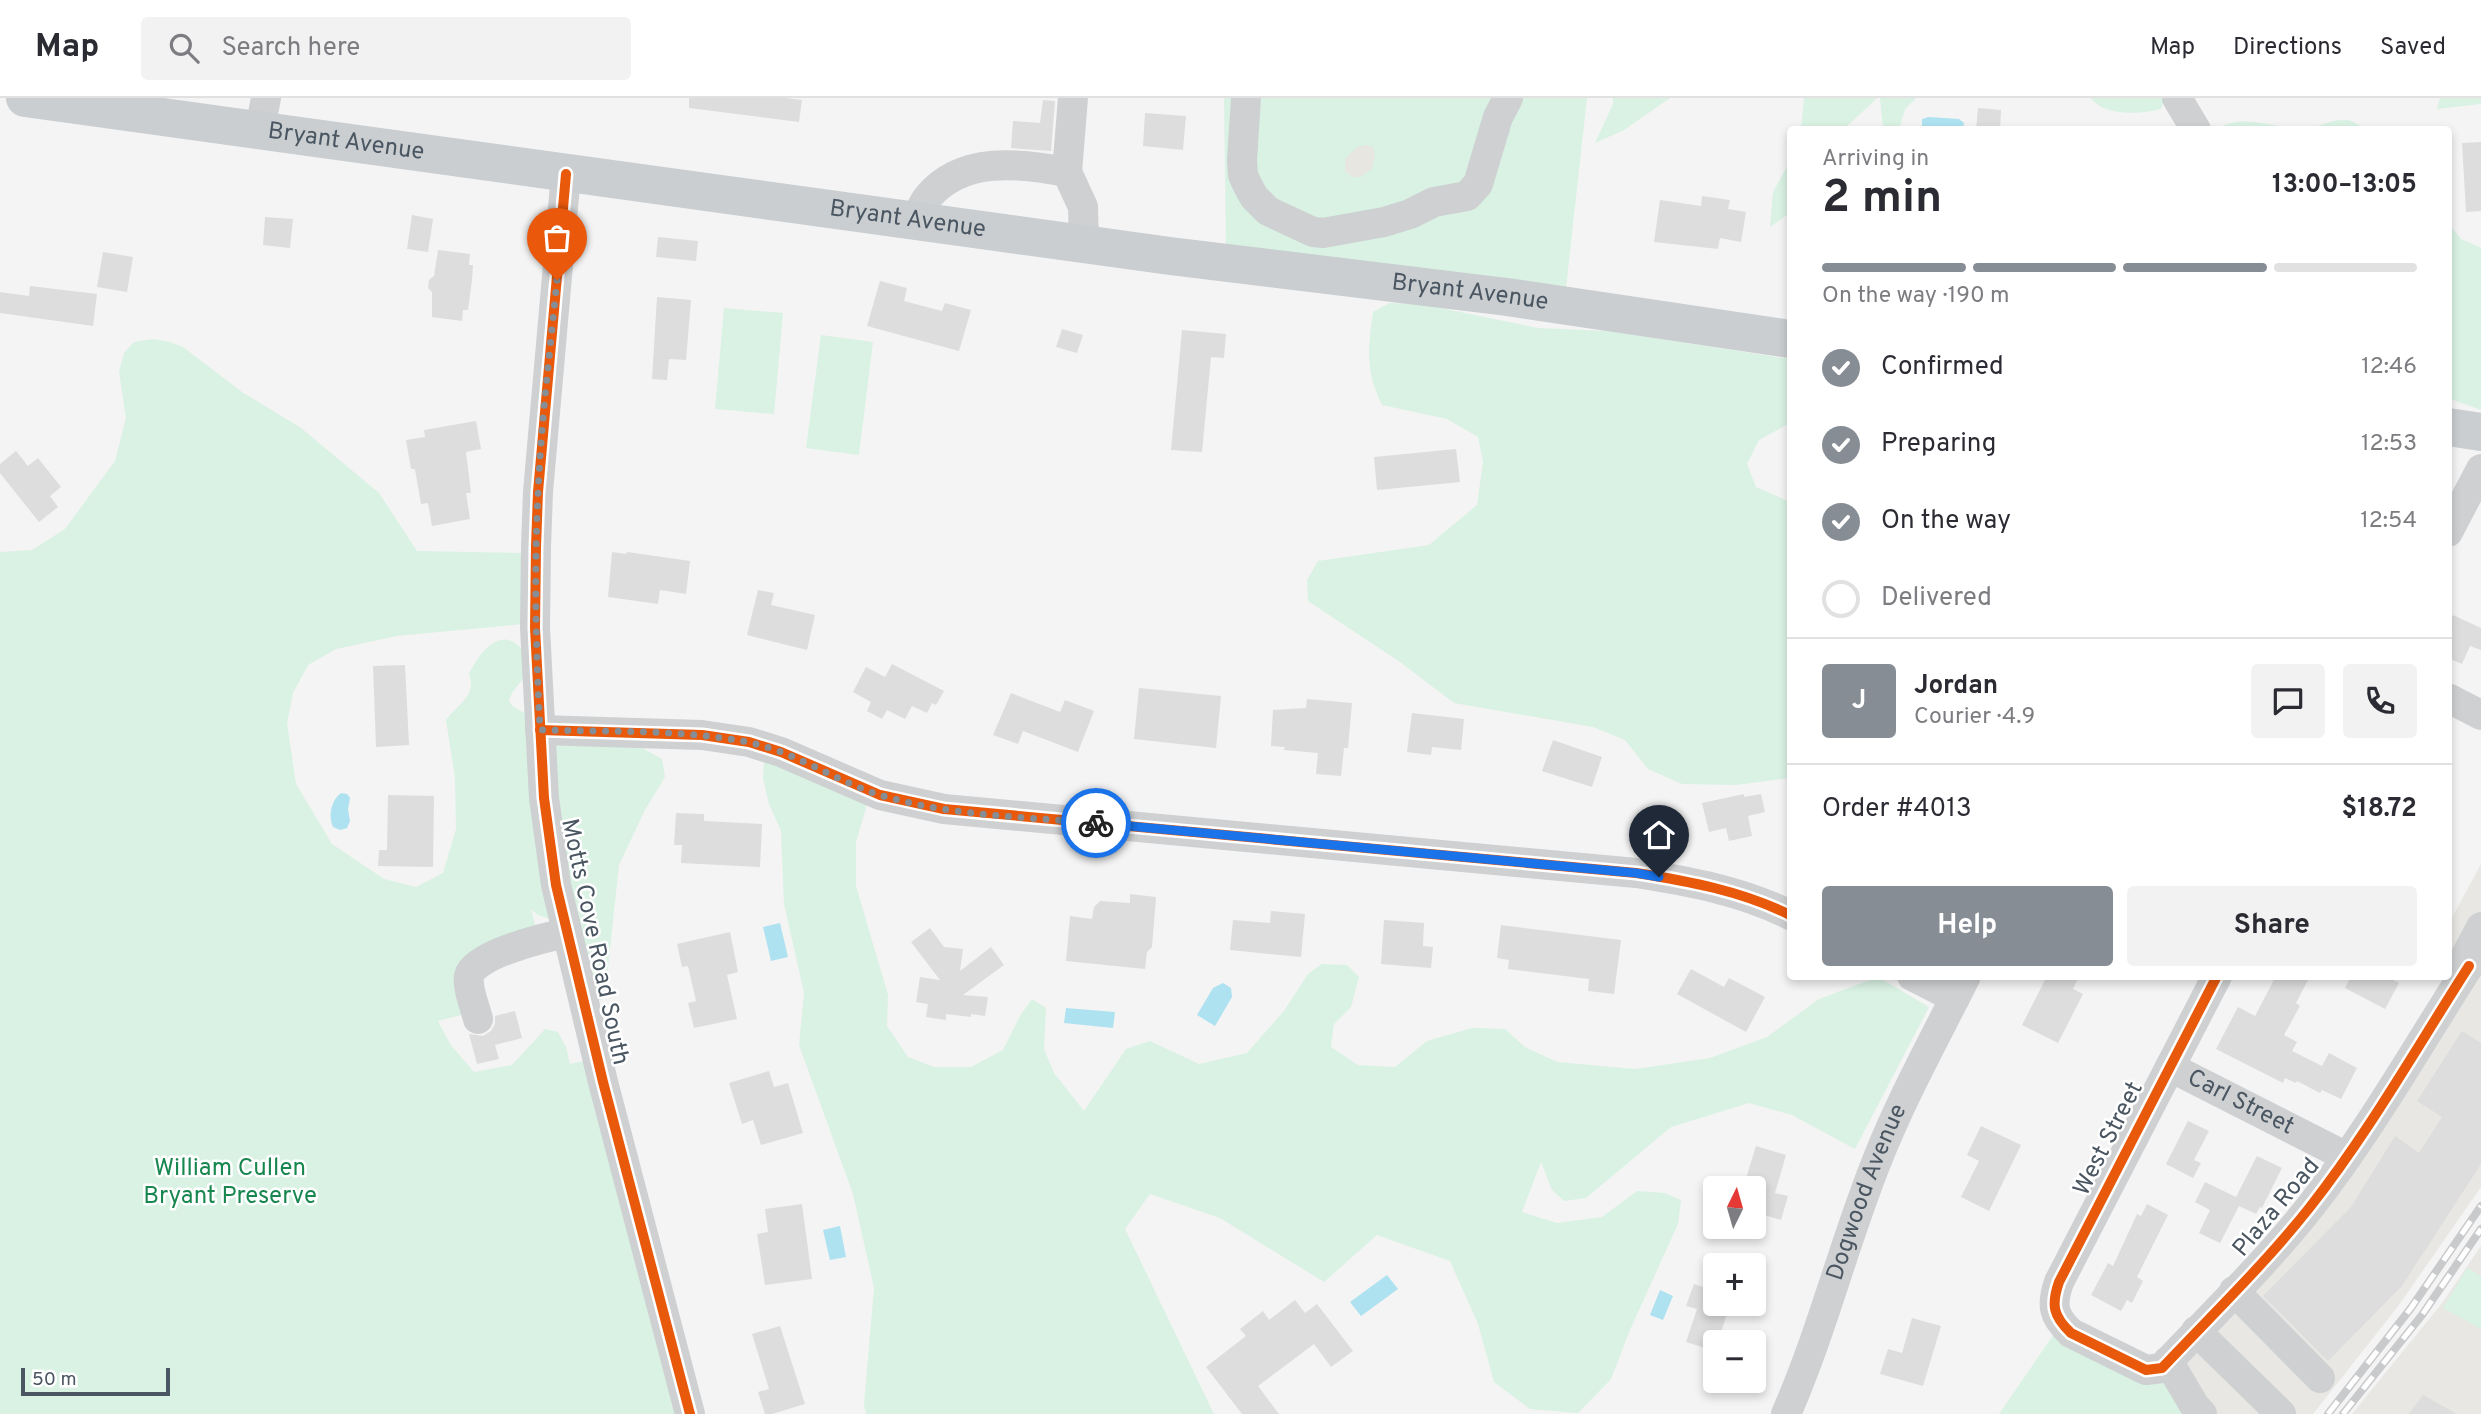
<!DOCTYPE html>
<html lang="en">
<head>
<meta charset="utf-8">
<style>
	:root { --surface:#fff; --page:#f2f2f3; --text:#2b2b33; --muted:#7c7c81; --line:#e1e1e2; --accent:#868d94 }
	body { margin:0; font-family:Overpass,sans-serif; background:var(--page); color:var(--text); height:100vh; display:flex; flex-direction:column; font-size:26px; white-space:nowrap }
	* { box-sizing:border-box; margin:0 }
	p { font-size:23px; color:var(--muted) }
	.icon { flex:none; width:38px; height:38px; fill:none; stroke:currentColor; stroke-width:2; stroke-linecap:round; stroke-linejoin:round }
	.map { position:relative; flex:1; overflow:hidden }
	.panel { position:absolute; left:1787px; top:28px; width:665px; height:854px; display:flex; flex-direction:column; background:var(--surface); border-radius:7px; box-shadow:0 4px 10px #0003 }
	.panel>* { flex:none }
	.needle { width:46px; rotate:5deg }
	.tools { position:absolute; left:1703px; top:1078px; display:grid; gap:14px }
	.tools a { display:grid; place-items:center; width:63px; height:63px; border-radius:7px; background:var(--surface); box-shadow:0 4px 10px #0003; font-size:35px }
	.scale { position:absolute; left:21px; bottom:18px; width:149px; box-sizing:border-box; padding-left:7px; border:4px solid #4a5661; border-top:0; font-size:19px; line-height:24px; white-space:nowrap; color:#4a5661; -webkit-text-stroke:5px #fff; paint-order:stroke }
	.pin { position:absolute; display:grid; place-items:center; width:60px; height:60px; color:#fff; margin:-72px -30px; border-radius:50% 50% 50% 0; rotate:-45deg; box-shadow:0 0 7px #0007 }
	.pin .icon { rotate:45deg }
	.courier { position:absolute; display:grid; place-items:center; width:70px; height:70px; margin:-35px; border:5px solid #1a73e8; border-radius:50%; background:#fff; color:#222; box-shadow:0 2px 9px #0007 }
	.overview em { font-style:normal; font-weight:700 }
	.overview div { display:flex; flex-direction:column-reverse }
	.overview { display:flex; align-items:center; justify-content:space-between; height:119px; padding:0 35px }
	h1 { font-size:46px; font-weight:700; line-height:52px }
	.bar { display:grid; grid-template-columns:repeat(4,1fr); gap:10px 7px; align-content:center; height:84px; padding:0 35px }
	.bar i { height:9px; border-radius:5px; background:var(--line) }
	.bar .selected { background:var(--accent) }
	.bar p { grid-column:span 4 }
	.line { display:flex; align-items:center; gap:18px; padding:0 35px; border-top:2px solid var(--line) }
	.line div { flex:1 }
	.round { display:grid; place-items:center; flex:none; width:74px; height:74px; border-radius:7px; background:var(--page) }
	ol { padding:0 35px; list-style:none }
	li { display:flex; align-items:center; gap:21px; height:77px }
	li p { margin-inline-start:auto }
	li .icon { padding:7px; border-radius:50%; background:var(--accent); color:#fff; stroke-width:4 }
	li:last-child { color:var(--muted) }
	li i { width:38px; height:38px; border:4px solid var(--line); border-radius:50% }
	.action { display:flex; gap:14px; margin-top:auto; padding:14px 35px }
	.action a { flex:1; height:80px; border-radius:7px; background:var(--accent); color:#fff; font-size:28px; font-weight:700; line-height:80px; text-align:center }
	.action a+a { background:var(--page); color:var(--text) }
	header { display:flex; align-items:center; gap:42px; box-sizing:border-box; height:98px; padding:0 35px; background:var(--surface); border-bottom:2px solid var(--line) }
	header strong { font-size:33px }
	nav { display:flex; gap:38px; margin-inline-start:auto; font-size:24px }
	.search { width:490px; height:63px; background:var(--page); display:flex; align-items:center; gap:18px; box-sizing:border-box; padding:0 24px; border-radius:7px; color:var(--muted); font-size:26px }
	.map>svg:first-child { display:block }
	.commercial { fill:#e8e7e3 }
	.green { fill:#d9f2e3 }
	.sand { fill:#e7e6e1 }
	.water { fill:#aee2f0 }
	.building { fill:#ddddde }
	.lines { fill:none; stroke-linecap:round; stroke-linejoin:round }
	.minor { stroke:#ced0d2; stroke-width:30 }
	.major { stroke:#caced1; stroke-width:38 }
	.rail-casing { stroke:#c9cacc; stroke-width:8 }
	.rail { stroke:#fff; stroke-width:5; stroke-dasharray:16; stroke-linecap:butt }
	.cycleway-casing { stroke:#fff; stroke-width:15 }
	.cycleway { stroke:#e8590c; stroke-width:10 }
	.done { stroke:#868d94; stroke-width:7; stroke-dasharray:0 12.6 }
	.route { stroke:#1a73e8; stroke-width:9 }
	.labels { text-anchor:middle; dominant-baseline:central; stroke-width:5; stroke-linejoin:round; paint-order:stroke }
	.street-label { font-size:24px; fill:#4a5661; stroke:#fff }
	.park-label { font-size:24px; fill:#17864f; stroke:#fff }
</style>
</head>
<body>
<header>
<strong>Map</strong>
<div class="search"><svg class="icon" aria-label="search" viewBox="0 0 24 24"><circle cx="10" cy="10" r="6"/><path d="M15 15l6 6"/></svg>Search here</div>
<nav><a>Map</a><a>Directions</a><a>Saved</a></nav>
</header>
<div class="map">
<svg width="2481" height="1316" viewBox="0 0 2481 1316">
	<rect width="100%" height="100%" fill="#f4f4f4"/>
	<g class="commercial">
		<polygon points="2481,766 2481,1089 2399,1207 2313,1316 2183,1316 2162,1270 2284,1140 2468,868 2448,857 2448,827"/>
		<polygon points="2481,1148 2481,1316 2352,1316 2443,1204"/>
	</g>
	<g class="green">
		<polygon points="1224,0 1587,0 1566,190 1226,149"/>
		<polygon points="1613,0 1670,0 1624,32 1595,45 1613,6"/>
		<polygon points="1804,0 1877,0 1844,31 1801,31"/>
		<polygon points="1880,0 1916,0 1905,11 1899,31 1883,31"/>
		<path d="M 2091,0 L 2165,0 L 2161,11 C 2142,16 2104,19 2091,0 Z"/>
		<polygon points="2440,0 2481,0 2481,6 2437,11"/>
		<path d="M 2340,22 L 2349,22 L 2367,31 L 2216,31 C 2246,13 2277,33 2308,30 C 2318,29 2329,23 2340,22 Z"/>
		<polygon points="1790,63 1790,115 1770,129 1773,94"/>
		<polygon points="2448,125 2461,141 2481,150 2481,312 2448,300"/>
		<path d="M 1390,205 L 1421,206 L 1538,230 L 1608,233 L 1790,261 L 1790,325 L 1759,342 L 1747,366 L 1756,389 L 1790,404 L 1790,680 L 1736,687 L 1682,686 L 1648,671 L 1625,642 L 1593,629 L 1454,605 L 1400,564 L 1308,503 L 1307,482 L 1318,463 L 1429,447 L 1477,407 L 1483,364 L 1478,339 L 1447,321 L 1382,307 C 1365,273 1368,251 1373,214 Z"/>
		<polygon points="724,210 783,215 774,316 715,311"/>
		<polygon points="821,237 873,244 859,357 806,350"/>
		<path d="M 153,241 L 170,244 L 183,249 L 242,294 L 301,330 L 379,395 L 417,453 L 523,455 L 523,526 L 397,538 L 336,551 L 308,567 L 293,595 L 287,625 L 296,686 L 332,746 L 384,781 L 416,789 L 443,775 L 456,731 L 455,680 L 446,622 C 459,605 477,598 469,576 C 477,560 497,528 519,548 C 523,552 527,561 530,567 C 525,584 515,586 509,602 L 512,608 L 549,629 L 631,644 L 662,661 L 665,679 L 645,712 L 619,767 L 606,888 L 602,901 L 596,905 L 553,822 L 538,817 L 531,811 L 539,842 L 483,863 L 476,913 L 438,923 L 450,946 L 474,974 L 512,967 L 545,931 L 558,934 L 566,949 L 570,966 L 585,963 L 690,1316 L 0,1316 L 0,454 L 32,452 L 65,431 L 115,363 L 126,320 L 119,274 L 124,255 L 134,244 Z"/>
		<polygon points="764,664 871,693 856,744 856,788 888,897 887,928 908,959 934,969 971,969 1003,952 1020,918 1032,901 1046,910 1044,951 1054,975 1084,1013 1126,951 1150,943 1199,966 1247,955 1284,913 1308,876 1322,866 1347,867 1359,879 1351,909 1334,926 1331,949 1358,967 1395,969 1427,943 1472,930 1505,931 1525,949 1557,964 1635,971 1710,960 1767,939 1819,901 1878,879 1929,909 1855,1051 1792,1017 1749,1005 1671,1029 1586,1100 1564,1103 1552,1092 1541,1064 1522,1114 1557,1125 1602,1119 1637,1093 1665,1095 1681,1102 1678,1126 1630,1232 1611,1281 1578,1315 1530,1311 1494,1284 1478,1226 1450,1163 1377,1137 1324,1184 1220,1120 1150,1096 1125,1131 1214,1316 866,1316 864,1307 874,1190 853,1096 799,947 804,895 784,806 781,733 769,706 763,680"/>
		<polygon points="2467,1170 2481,1178 2481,1231 2443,1210"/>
		<polygon points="2061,1226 2153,1273 2192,1316 1999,1316"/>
	</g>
	<polygon class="sand" points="1367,47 1373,49 1375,56 1372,71 1360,79 1352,79 1345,73 1345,61 1357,49"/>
	<g class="water">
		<polygon points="1929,19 1959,21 1964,25 1963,31 1922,31 1922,21"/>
		<path d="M 341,695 L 347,696 L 350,700 L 348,711 L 350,723 L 347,730 L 340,732 L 333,729 C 328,718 331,702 341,695 Z"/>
		<polygon points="780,825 788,859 771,863 763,829"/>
		<polygon points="1223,885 1231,890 1232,899 1215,928 1197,917 1213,890"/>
		<polygon points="1066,910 1115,914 1113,930 1064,925"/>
		<polygon points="840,1128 846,1159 830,1162 823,1132"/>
		<polygon points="1387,1177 1398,1191 1361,1218 1350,1204"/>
		<polygon points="1660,1192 1673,1198 1663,1222 1650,1217"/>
	</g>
	<g class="building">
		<polygon points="689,0 786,0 802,2 799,24 689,10"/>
		<polygon points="1043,2 1055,3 1051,53 1011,50 1013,23 1040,25"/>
		<polygon points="1978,10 2001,12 2000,32 1976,32"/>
		<polygon points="1145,15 1186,18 1183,52 1143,48"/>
		<polygon points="2481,44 2481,113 2466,114 2462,45"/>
		<polygon points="1702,98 1730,102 1728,111 1746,114 1741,144 1720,140 1718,151 1654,144 1660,102 1701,108"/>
		<polygon points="412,117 433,121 428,154 407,151"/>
		<polygon points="265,119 293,121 290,150 263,147"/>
		<polygon points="658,139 698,143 696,163 656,159"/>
		<polygon points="438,152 470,156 469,167 473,167 472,182 468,212 463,212 462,223 432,219 432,194 428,190 429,182 434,178"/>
		<polygon points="103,154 133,159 127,194 97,189"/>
		<polygon points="880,183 907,190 904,203 942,213 945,205 971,212 959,253 867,228"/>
		<polygon points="30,188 97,196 93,228 0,215 0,194 29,198"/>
		<polygon points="657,199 691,202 686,262 669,261 667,282 652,281"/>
		<polygon points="1062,231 1083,237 1077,255 1056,249"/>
		<polygon points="1182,232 1226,236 1224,260 1211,259 1202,354 1171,352"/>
		<polygon points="476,323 481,351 466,354 471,395 466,395 470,421 432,428 428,405 421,406 415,371 411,371 406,342 425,339 424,332"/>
		<polygon points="1456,351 1460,384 1377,392 1374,359"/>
		<polygon points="16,353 28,368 38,360 61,389 50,398 58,409 39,424 0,375 0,366"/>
		<polygon points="612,454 626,456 627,454 690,463 686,496 660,492 658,506 608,499"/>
		<polygon points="758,492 774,495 771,507 815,517 807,552 747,537"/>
		<polygon points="2453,517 2481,530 2481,552 2470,548 2462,566 2448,560 2448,529"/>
		<polygon points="892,566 944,593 936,607 932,605 927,615 912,608 905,621 887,612 882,621 867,613 871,604 853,594 866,569 885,579"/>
		<polygon points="405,567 409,647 376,649 373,568"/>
		<polygon points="1139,590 1221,598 1216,650 1134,641"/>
		<polygon points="1011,595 1060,614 1065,602 1094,613 1078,654 1023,633 1018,646 993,637"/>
		<polygon points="1307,601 1352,605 1348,650 1344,650 1341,678 1316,676 1318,655 1284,652 1285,649 1271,648 1273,612 1306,610"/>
		<polygon points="1412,615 1464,621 1461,652 1432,649 1431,657 1407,654"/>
		<polygon points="1553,642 1602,659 1592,689 1542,673"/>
		<polygon points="1744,696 1744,699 1761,696 1765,714 1748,718 1752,738 1729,743 1726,730 1709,734 1702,705"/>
		<polygon points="388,697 434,698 433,769 378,768 379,752 387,752"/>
		<polygon points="676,715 704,716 704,723 762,726 760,769 681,765 682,747 674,747"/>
		<polygon points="1130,796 1156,799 1152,849 1147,854 1145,871 1066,863 1070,818 1092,821 1094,809 1100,803 1130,805"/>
		<polygon points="1271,813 1305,816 1301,859 1230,852 1233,822 1270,825"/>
		<polygon points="1384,822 1424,825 1423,848 1433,849 1431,870 1381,866"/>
		<polygon points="1501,827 1621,842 1614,896 1588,893 1589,881 1508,871 1509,862 1497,860"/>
		<polygon points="930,830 944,849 963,851 960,873 991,849 1004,867 963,897 988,899 985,918 971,916 971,919 946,916 946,922 926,919 928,906 916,904 920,879 940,882 911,844"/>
		<polygon points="730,834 738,874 727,877 737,921 694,930 688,905 696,903 688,868 682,869 677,846"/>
		<polygon points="1691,871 1724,889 1729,880 1765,899 1746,934 1677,896"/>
		<polygon points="2047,878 2079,878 2073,891 2083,896 2058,945 2022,927"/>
		<polygon points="2276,878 2310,878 2296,905 2300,908 2284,937 2297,944 2292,953 2322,968 2329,955 2357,970 2341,1001 2322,992 2320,995 2297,983 2296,985 2285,980 2283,985 2216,951 2238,909 2255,918"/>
		<polygon points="2351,878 2385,878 2399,885 2385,911 2345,890"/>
		<polygon points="515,913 522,940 495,947 499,961 477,966 469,936 483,938 491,933 495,926 495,918"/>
		<polygon points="2462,933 2481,945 2481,1066 2402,1188 2328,1263 2263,1198 2351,1109 2395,1038 2419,1055 2442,1019 2417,1003"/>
		<polygon points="769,973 774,989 788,985 803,1035 761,1047 753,1022 742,1026 729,985"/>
		<polygon points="2188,1023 2209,1033 2194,1062 2201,1065 2193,1080 2166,1066"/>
		<polygon points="1981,1028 2021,1047 1989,1113 1961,1099 1979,1063 1967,1057"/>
		<polygon points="1756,1048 1786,1057 1775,1095 1788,1098 1781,1122 1754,1114 1754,1090 1743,1090"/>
		<polygon points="2257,1058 2282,1070 2262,1110 2260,1109 2256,1116 2239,1108 2220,1145 2199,1135 2210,1112 2195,1104 2205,1084 2236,1099"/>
		<polygon points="802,1106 812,1181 765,1187 757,1136 768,1134 765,1111"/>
		<polygon points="2147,1106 2168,1117 2137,1179 2143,1183 2132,1205 2127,1202 2121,1213 2091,1197 2108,1165 2113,1168 2137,1116 2141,1118"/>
		<polygon points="1694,1186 1715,1193 1715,1206 1730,1206 1718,1244 1715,1244 1715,1253 1686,1244 1697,1211 1686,1208"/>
		<polygon points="1295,1202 1305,1215 1317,1206 1353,1253 1331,1269 1314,1246 1258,1288 1279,1316 1242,1316 1206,1269 1246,1238 1240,1231 1263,1213 1269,1222"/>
		<polygon points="1912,1220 1941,1228 1923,1288 1880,1276 1888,1251 1902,1255"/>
		<polygon points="780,1228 805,1306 772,1316 765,1316 758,1294 769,1291 752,1236"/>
		<polygon points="2423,1297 2457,1316 2409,1316"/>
	</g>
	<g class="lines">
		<g class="minor">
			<polyline points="1073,0 1067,74 1083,109 1084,146"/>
			<polyline points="1246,0 1242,62 1243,77 1247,86 1254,99 1268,113 1313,134 1323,135 1384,124 1410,116 1434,104 1467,98 1478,86 1498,19 1508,0"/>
			<polyline points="2177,0 2196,32"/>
			<polyline points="260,31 266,0"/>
			<polyline points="566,76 538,394 536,449 535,530 544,700 556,787 603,984 690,1316"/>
			<path d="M 915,123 C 919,116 922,106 928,99 C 962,58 1020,65 1067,74"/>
			<polyline points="2448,434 2481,371"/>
			<polyline points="2448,600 2481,617"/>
			<path d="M 540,632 L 702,637 L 749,644 L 781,654 L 880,697 L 944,711 L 1636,775 C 1688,783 1742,793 1790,817"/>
			<polyline points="2462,865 2481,829"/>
			<polyline points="1912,878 1955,900"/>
			<path d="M 2217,878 L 2059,1184 C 2051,1207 2053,1218 2071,1235 L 2146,1272 L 2162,1270 C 2212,1217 2265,1166 2310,1109 C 2369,1034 2417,949 2469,868"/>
			<path d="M 478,921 C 475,909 467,890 469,878 C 474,856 547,839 567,835"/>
			<path id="s1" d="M 2170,969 L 2347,1059"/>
			<polyline points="2234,1193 2320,1280"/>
			<polyline points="2196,1233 2281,1316"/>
			<polyline points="2168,1263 2194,1307 2202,1316"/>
			<path id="s2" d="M 1786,1316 C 1822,1234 1843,1148 1876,1065 C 1901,1001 1935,940 1966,878"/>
		</g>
		<g class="major">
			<path id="s3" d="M 25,0 L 1170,158 L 1507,199 L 1790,241"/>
			<polyline points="2448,329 2481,334"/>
		</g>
		<g class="rail-casing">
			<g id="rail">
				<polyline points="2328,1316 2411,1210 2481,1108"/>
				<polyline points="2343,1316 2422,1217 2481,1131"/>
			</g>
		</g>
		<use href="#rail" class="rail"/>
		<g class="cycleway-casing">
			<g id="cycleway">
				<polyline points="566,76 538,394 536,449 535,530 544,700 556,787 603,984 690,1316"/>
				<path d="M 540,632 L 702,637 L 749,644 L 781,654 L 880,697 L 944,711 L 1636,775 C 1688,783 1742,793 1790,817"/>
				<path d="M 2217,878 L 2059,1184 C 2051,1207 2053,1218 2071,1235 L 2146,1272 L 2162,1270 C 2212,1217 2265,1166 2310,1109 C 2369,1034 2417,949 2469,868"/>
			</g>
		</g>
		<use href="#cycleway" class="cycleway"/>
	</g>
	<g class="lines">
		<path class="done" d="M 557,182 C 550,253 541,325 538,396 C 534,475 536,553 540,632 C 609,634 680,631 747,644 C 794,653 835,683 880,697 C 949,718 1025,719 1096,725"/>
		<polyline class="route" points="1096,725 1636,775 1659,779"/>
	</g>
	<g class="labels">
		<g class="street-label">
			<text stroke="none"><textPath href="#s3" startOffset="324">Bryant Avenue</textPath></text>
			<text stroke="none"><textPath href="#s3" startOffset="891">Bryant Avenue</textPath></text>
			<text stroke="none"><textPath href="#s3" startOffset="1458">Bryant Avenue</textPath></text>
			<text transform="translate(594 844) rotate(78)">Motts Cove Road South</text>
			<text stroke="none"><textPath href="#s1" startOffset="79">Carl Street</textPath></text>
			<text transform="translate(2109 1041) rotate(-63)">West Street</text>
			<text stroke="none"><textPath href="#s2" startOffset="236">Dogwood Avenue</textPath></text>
			<text transform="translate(2277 1110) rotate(-50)">Plaza Road</text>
		</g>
		<g class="park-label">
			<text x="230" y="1071">William Cullen<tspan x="230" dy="28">Bryant Preserve</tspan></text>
		</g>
	</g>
</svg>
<div class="tools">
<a><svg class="needle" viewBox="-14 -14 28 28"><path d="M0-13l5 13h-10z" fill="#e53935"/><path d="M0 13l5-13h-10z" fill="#7c7c81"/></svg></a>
<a>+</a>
<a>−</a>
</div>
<div class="scale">50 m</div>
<div class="pin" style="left:557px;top:182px;background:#ea580c"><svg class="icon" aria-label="bag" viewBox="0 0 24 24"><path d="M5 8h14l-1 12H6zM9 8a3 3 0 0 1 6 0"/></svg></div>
<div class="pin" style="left:1659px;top:779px;background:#1f2937"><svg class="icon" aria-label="home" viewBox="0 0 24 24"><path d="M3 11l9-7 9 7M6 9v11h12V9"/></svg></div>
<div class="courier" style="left:1096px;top:725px"><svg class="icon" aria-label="bike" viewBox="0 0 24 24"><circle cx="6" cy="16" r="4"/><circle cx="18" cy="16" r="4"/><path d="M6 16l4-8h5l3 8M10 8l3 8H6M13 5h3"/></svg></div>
<section class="panel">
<div class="overview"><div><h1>2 min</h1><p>Arriving in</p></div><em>13:00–13:05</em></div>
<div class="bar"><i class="selected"></i><i class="selected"></i><i class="selected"></i><i></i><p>On the way · 190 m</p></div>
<ol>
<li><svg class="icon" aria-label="check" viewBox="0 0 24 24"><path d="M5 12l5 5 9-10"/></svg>Confirmed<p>12:46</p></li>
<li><svg class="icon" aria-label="check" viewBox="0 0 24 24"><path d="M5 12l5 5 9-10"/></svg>Preparing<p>12:53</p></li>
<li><svg class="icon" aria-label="check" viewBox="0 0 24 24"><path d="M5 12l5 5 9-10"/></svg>On the way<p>12:54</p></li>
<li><i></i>Delivered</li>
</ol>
<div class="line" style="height:126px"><b class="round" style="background:var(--accent);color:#fff">J</b><div><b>Jordan</b><p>Courier · 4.9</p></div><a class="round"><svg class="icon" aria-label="chat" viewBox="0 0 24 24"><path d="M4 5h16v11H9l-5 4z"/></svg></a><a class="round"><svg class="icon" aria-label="phone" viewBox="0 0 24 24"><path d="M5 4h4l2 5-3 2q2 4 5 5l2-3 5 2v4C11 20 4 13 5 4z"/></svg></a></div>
<div class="line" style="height:91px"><div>Order #4013</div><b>$18.72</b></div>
<div class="action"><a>Help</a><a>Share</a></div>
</section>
</div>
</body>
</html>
